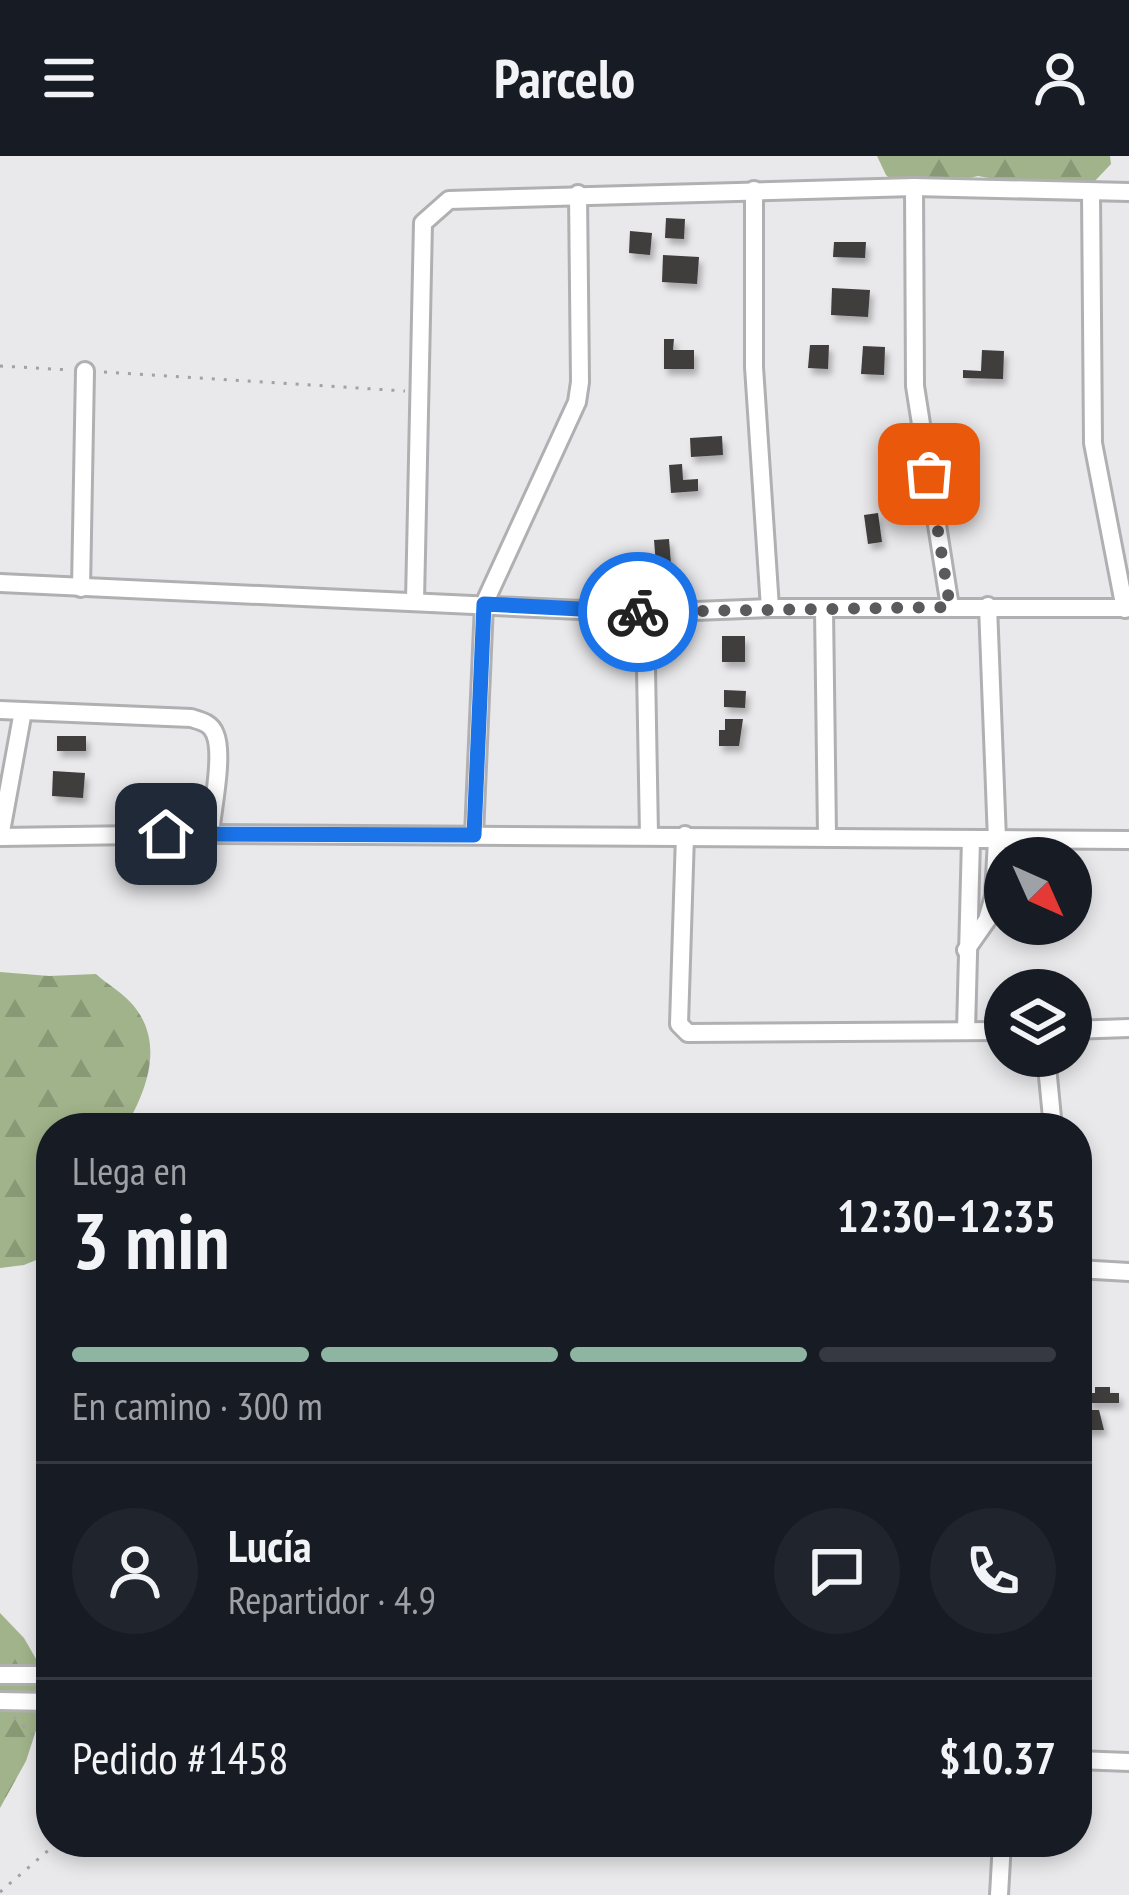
<!DOCTYPE html>
<html lang="es">
<head>
<meta charset="utf-8">
<style>
	:root { --surface:#171b24; --page:#20242c; --text:#f1f3f6; --muted:#9ea1a6; --line:#363941; --accent:#8eb5a2 }
	body { margin:0; font-family:"PT Sans Narrow",sans-serif; background:var(--page); color:var(--text); height:100vh; display:flex; flex-direction:column; font-size:45px; white-space:nowrap }
	* { box-sizing:border-box; margin:0 }
	p { font-size:39px; color:var(--muted) }
	.icon { flex:none; width:66px; height:66px; fill:none; stroke:currentColor; stroke-width:2; stroke-linecap:round; stroke-linejoin:round }
	.map { position:relative; flex:1; overflow:hidden }
	.details { position:absolute; left:36px; top:957px; width:1056px; height:744px; display:flex; flex-direction:column; background:var(--surface); border-radius:48px; box-shadow:0 6px 18px #0003 }
	.details>* { flex:none }
	.needle { width:78px; rotate:135deg }
	.fabs { position:absolute; left:984px; top:681px; display:grid; gap:24px }
	.fabs a { display:grid; place-items:center; width:108px; height:108px; border-radius:50%; background:var(--surface); box-shadow:0 6px 18px #0003; font-size:60px }
	.pin { position:absolute; display:grid; place-items:center; width:102px; height:102px; color:#fff; margin:-51px; border-radius:24px; box-shadow:0 6px 18px #0006 }
	.courier { position:absolute; display:grid; place-items:center; width:120px; height:120px; margin:-60px; border:9px solid #1a73e8; border-radius:50%; background:#fff; color:#222; box-shadow:0 3px 15px #0007 }
	.head em { font-style:normal; font-weight:600 }
	.head div { display:flex; flex-direction:column-reverse }
	.head { display:flex; align-items:center; justify-content:space-between; height:204px; padding:0 36px }
	h1 { font-size:78px; font-weight:600; line-height:90px }
	.bar { display:grid; grid-template-columns:repeat(4,1fr); gap:18px 12px; align-content:center; height:144px; padding:0 36px }
	.bar i { height:15px; border-radius:9px; background:var(--line) }
	.bar .current { background:var(--accent) }
	.bar p { grid-column:span 4 }
	.line { display:flex; align-items:center; gap:30px; padding:0 36px; border-top:3px solid var(--line) }
	.line div { flex:1 }
	.round { display:grid; place-items:center; flex:none; width:126px; height:126px; border-radius:63px; background:var(--page) }
	header { display:flex; justify-content:space-between; align-items:center; height:156px; padding:0 36px; background:var(--surface); font-size:54px; font-weight:600 }
	.map>svg:first-child { display:block }
	.forest { fill:url(#forest-firs) }
	.building { fill:#3f3c3d; filter:url(#shadow) }
	.lines { fill:none; stroke-linecap:round; stroke-linejoin:round }
	.minor-casing { stroke:#b0b0b3; stroke-width:22 }
	.path { stroke:#a2a2a5; stroke-width:3; stroke-dasharray:3 9; stroke-linecap:butt }
	.minor { stroke:#fff; stroke-width:16 }
	.done { stroke:#5a5a5c; stroke-width:12; stroke-dasharray:0 21.6 }
	.route { stroke:#1a73e8; stroke-width:15 }
</style>
</head>
<body>
<header><svg class="icon" aria-label="menu" viewBox="0 0 24 24"><path d="M4 6h16M4 12h16M4 18h16"/></svg>Parcelo<svg class="icon" aria-label="person" viewBox="0 0 24 24"><circle cx="12" cy="8" r="4"/><path d="M4 21q1-7 8-7t8 7"/></svg></header>
<div class="map">
<svg width="1129" height="1739" viewBox="0 0 1129 1739">
	<defs>
		<pattern id="forest-firs" width="22" height="20" patternUnits="userSpaceOnUse" patternTransform="scale(3)"><rect width="22" height="20" fill="#a1b38a"/><path d="M5 1l3.5 6h-7zM16 11l3.5 6h-7z" fill="#899976"/></pattern>
		<filter id="shadow"><feDropShadow dx="3.5" dy="6" stdDeviation="3" flood-color="#0004"/></filter>
	</defs>
	<rect width="100%" height="100%" fill="#e9e9ec"/>
	<g class="forest">
		<polygon points="877,0 1110,0 1111,8 1092,28 1043,32 978,20 906,37 886,19"/>
		<path d="M 0,816 L 49,820 L 96,818 C 107,828 123,837 133,849 C 165,887 147,934 125,972 L 51,972 L 51,1098 L 24,1109 L 0,1112 Z"/>
		<polygon points="0,1457 24,1482 51,1529 26,1605 0,1652"/>
	</g>
	<g class="building">
		<polygon points="666,62 685,63 684,83 665,82"/>
		<polygon points="630,75 652,77 650,99 629,97"/>
		<polygon points="834,86 866,86 865,102 833,101"/>
		<polygon points="663,99 699,101 697,128 662,126"/>
		<polygon points="832,132 870,134 868,161 831,159"/>
		<polygon points="664,183 674,183 673,194 694,194 694,213 664,213"/>
		<polygon points="810,189 829,189 828,213 808,212"/>
		<polygon points="863,190 885,191 884,219 861,218"/>
		<polygon points="982,194 1004,195 1003,223 963,222 963,214 981,215"/>
		<polygon points="722,280 723,299 691,301 690,282"/>
		<polygon points="682,308 683,324 698,323 698,335 671,337 669,309"/>
		<polygon points="878,357 882,386 868,388 864,359"/>
		<polygon points="669,383 671,408 656,409 654,384"/>
		<rect x="722" y="480" width="23" height="26"/>
		<polygon points="724,534 746,535 745,552 724,551"/>
		<polygon points="725,563 743,563 739,590 719,590 719,574 725,574"/>
		<rect x="57" y="580" width="29" height="15"/>
		<polygon points="53,615 85,617 83,642 52,640"/>
		<polygon points="1095,1231 1110,1231 1110,1237 1119,1237 1119,1247 1088,1247 1089,1237 1095,1237"/>
		<polygon points="1078,1254 1099,1254 1104,1274 1083,1274"/>
	</g>
	<g class="lines">
		<g class="minor-casing">
			<g id="minor">
				<polyline points="914,31 915,230 950,451"/>
				<polyline points="754,34 754,211 770,452"/>
				<polyline points="1091,36 1093,287 1125,453"/>
				<polyline points="0,427 645,457 770,452 1129,452"/>
				<polyline points="81,432 85,215"/>
				<polyline points="415,445 423,67 449,44 914,31 1129,36"/>
				<polyline points="824,453 827,680"/>
				<polyline points="645,457 649,679"/>
				<path d="M 0,554 L 191,562 C 201,565 211,567 215,578 C 224,599 212,654 210,678"/>
				<polyline points="23,555 0,681 210,678 1129,684"/>
				<polyline points="474,679 484,448 577,246 580,226 578,38"/>
				<polyline points="685,679 679,868 688,877 1005,875"/>
				<polyline points="966,794 987,764 994,740 997,684 988,450"/>
				<polyline points="1071,874 1129,872"/>
				<polyline points="966,875 971,683"/>
				<polyline points="1046,900 1053,972"/>
				<polyline points="1077,1113 1129,1116"/>
				<polyline points="0,1519 51,1519"/>
				<polyline points="0,1545 51,1546"/>
				<polyline points="1077,1604 1129,1606"/>
				<polyline points="999,1739 1002,1686"/>
			</g>
		</g>
		<g class="path">
			<polyline points="0,210 70,214"/>
			<polyline points="104,216 405,235"/>
			<polyline points="14,1561 46,1592 51,1603"/>
			<polyline points="0,1736 58,1686"/>
		</g>
		<use href="#minor" class="minor"/>
	</g>
	<g class="lines">
		<polyline class="done" points="638,456 950,451 929,318"/>
		<polyline class="route" points="166,678 474,679 484,448 638,456"/>
	</g>
</svg>
<div class="fabs">
<a><svg class="needle" viewBox="-14 -14 28 28"><path d="M0-13l5 13h-10z" fill="#e53935"/><path d="M0 13l5-13h-10z" fill="#9ea1a6"/></svg></a>
<a><svg class="icon" aria-label="layers" viewBox="0 0 24 24"><path d="M12 4l9 5-9 5-9-5zM3 14l9 5 9-5"/></svg></a>
</div>
<div class="pin" style="left:929px;top:318px;background:#ea580c"><svg class="icon" aria-label="bag" viewBox="0 0 24 24"><path d="M5 8h14l-1 12H6zM9 8a3 3 0 0 1 6 0"/></svg></div>
<div class="pin" style="left:166px;top:678px;background:#1f2937"><svg class="icon" aria-label="home" viewBox="0 0 24 24"><path d="M3 11l9-7 9 7M6 9v11h12V9"/></svg></div>
<div class="courier" style="left:638px;top:456px"><svg class="icon" aria-label="bike" viewBox="0 0 24 24"><circle cx="6" cy="16" r="4"/><circle cx="18" cy="16" r="4"/><path d="M6 16l4-8h5l3 8M10 8l3 8H6M13 5h3"/></svg></div>
<section class="details">
<div class="head"><div><h1>3 min</h1><p>Llega en</p></div><em>12:30–12:35</em></div>
<div class="bar"><i class="current"></i><i class="current"></i><i class="current"></i><i></i><p>En camino · 300 m</p></div>
<div class="line" style="height:216px"><a class="round"><svg class="icon" aria-label="person" viewBox="0 0 24 24"><circle cx="12" cy="8" r="4"/><path d="M4 21q1-7 8-7t8 7"/></svg></a><div><b>Lucía</b><p>Repartidor · 4.9</p></div><a class="round"><svg class="icon" aria-label="chat" viewBox="0 0 24 24"><path d="M4 5h16v11H9l-5 4z"/></svg></a><a class="round"><svg class="icon" aria-label="phone" viewBox="0 0 24 24"><path d="M5 4h4l2 5-3 2q2 4 5 5l2-3 5 2v4C11 20 4 13 5 4z"/></svg></a></div>
<div class="line" style="height:156px"><div>Pedido #1458</div><b>$10.37</b></div>
</section>
</div>
</body>
</html>
